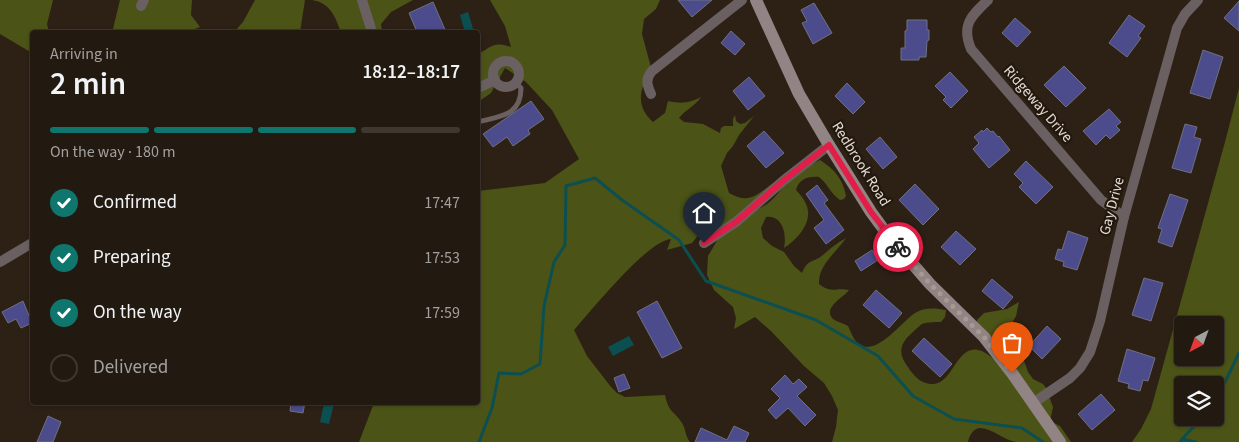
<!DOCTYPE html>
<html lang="en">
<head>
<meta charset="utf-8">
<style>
	:root { --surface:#221910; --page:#2e261e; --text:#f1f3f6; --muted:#a2a09f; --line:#3f3830; --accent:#0f766e }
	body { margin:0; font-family:"Source Sans 3",sans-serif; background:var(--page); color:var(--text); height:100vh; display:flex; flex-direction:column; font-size:19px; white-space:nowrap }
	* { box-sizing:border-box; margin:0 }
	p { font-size:16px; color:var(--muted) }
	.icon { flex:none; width:28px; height:28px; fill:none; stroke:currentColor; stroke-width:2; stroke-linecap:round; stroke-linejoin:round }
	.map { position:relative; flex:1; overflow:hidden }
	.panel { position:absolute; left:30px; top:30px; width:450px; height:375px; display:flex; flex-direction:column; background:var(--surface); border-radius:5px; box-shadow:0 1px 4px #0004,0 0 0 1px var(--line) }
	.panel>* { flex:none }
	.needle { width:32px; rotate:221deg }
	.controls { position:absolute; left:1174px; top:316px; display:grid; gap:10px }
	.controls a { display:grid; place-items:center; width:50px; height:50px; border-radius:5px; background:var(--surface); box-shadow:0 1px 4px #0004,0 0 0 1px var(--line); font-size:25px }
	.pin { position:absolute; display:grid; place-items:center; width:42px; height:42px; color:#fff; margin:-51px -21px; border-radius:50% 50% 50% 0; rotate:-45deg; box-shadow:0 0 5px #0007 }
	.pin .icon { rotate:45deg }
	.courier { position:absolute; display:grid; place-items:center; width:50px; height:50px; margin:-25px; border:4px solid #e11d48; border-radius:50%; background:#fff; color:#222; box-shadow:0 1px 6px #0007 }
	.headline em { font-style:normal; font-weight:600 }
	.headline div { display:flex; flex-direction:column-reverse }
	.headline { display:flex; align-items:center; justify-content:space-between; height:85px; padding:0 20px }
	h1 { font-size:32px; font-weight:600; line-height:38px }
	.bar { display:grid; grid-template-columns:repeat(4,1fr); gap:8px 5px; align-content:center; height:60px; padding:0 20px }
	.bar i { height:6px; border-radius:4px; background:var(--line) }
	.bar .on { background:var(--accent) }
	.bar p { grid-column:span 4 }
	ol { padding:0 20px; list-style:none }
	li { display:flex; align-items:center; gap:15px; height:55px }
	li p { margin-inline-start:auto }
	li .icon { padding:5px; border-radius:50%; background:var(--accent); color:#fff; stroke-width:4 }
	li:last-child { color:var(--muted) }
	li i { width:28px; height:28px; border:2px solid var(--line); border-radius:50% }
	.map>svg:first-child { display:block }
	.forest { fill:#4c5317; fill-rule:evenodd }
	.water { fill:#0c4f51 }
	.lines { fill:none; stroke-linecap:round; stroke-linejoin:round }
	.stream { stroke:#0c4f51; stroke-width:3 }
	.building { fill:#4c4c8c; stroke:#6f7081 }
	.lane { stroke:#6a6061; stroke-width:5 }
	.street { stroke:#6a6061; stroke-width:10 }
	.secondary { stroke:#928384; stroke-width:12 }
	.done { stroke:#a49b92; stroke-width:5; stroke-dasharray:0 9 }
	.route { stroke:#e11d48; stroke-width:6 }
	.labels { text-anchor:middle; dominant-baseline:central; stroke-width:4.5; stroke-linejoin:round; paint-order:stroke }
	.street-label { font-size:15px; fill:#e4dcd4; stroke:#23180d }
</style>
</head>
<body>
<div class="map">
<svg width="1239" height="442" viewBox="0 0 1239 442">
	<rect width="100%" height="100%" fill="#2d2116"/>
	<g class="forest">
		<polygon points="0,0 53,0 47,24 49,32 32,32 32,53 0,34"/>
		<polygon points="120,0 192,0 191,15 200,27 187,32 114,32 113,29"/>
		<polygon points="255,0 305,0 300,32 234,32 243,22"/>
		<path d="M 312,0 L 413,0 L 391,12 L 381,24 L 382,32 L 341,32 C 335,17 331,3 312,0 Z"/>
		<path d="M 490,0 L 660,0 L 656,9 L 644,19 L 642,34 L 652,71 C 638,89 636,107 653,122 L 665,113 L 668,101 C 681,104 690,103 701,97 C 695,106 685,110 679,118 L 684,122 L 703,124 L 720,133 L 721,128 L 724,126 L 733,126 L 733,119 L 735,115 L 736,121 L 740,124 L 745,123 L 754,116 L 739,135 L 733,146 L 727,153 L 721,166 L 729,193 C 750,205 758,194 774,182 L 762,195 L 752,209 C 770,210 780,188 792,177 C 800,170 810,165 820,160 C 834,169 843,179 846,196 L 844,199 L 840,200 C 830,193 828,184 819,177 C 808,176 799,179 796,190 C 800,194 804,199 806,204 C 814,221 798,239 784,248 C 787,235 783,215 766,217 L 761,228 L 763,238 L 772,246 L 784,252 L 794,266 L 802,273 C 808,258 814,263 823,255 C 831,248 837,243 846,238 C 836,253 818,265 819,284 C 831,294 836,287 849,290 C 844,297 822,308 833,319 C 837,322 843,323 848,326 C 850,330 852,336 855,340 C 872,363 901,322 915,313 C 924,307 936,308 946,310 L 945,317 L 941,322 C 935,322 928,322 922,324 C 919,326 916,329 913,332 C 900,343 897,353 908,367 C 911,372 916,378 921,381 C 954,398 953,339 982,351 C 990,355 997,362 1004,368 L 977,326 L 977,320 L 984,313 L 1007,309 L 1019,302 L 1016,316 L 1012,323 L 1012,343 L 1023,358 L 1028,372 L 1033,379 L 1043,384 L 1046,388 L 1053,407 L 1050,421 L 1060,426 L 1071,442 C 1053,442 1033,442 1016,442 C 1003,440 993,428 979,428 C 973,429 969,436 968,442 L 832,442 L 836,427 L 838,410 L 832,396 L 824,383 L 804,366 L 771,331 L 755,317 L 734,329 L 736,318 L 733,307 L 714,290 L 707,275 L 708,256 L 718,239 L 724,225 L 708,228 L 700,233 L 692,243 L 667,250 L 671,239 C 648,240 591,311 574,330 L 587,356 L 611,387 L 617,393 L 625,397 L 665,395 C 669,414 674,410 682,423 C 686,429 685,436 690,442 L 359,442 L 374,403 L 478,402 L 478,191 L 545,183 L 579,159 L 552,110 L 526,82 L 505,68 L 491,93 L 478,102 L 478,54 C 492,47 493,41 511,47 L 505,26 Z"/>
		<path d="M 1239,88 L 1239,442 L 1132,442 L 1141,429 L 1151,409 L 1225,142 ZM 1182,325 L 1215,325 L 1215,358 L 1182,358 ZM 1182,385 L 1215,385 L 1215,418 L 1182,418 Z"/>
	</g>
	<g class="water">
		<polygon points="468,12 474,32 465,32 460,15"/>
		<polygon points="629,336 634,345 613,356 608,347"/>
		<polygon points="324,403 334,403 329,424 320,422"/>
	</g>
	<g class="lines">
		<g class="stream">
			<polyline points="1215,403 1239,353"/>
			<polyline points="1182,439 1202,418"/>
			<polyline points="479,442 492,408 499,373 521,374 540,364 544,306 554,262 565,245 566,186 595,178 622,200 679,240 706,281 816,320 878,356 913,396 954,419 1022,428 1043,442"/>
			<polyline points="1180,442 1182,439 1196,442"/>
		</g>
	</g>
	<g class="building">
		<polygon points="678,0 712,0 692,17"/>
		<polygon points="1239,1 1239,31 1224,18"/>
		<polygon points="433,2 446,32 417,32 409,13"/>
		<polygon points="814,3 832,33 813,44 802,23 807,21 801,10"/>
		<polygon points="1129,15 1145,26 1138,36 1141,38 1127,57 1109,43"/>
		<polygon points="1015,18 1031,32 1017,47 1002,33"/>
		<polygon points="907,20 927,20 927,30 929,30 929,40 927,41 926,57 919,57 919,60 901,60 901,48 905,48 905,31 907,30"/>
		<polygon points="731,31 745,44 735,55 721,43"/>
		<polygon points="1203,50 1223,57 1210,99 1190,93"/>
		<polygon points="1064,66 1086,88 1066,107 1044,85"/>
		<polygon points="950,72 968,91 951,108 943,100 946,97 935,86"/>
		<polygon points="749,77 765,96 748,110 733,91"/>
		<polygon points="847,83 865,102 853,114 835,96"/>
		<polygon points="531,101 544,119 528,130 530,134 513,146 507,137 493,147 483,134"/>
		<polygon points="1109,109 1121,122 1116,126 1120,130 1110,139 1106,135 1096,145 1083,131"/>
		<polygon points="1185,124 1197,127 1194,137 1201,139 1191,173 1172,168"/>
		<polygon points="987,128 991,132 993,131 998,137 999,136 1010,150 989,168 973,149 979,143 974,137 982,130 983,132"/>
		<polygon points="764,131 784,153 766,168 747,146"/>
		<polygon points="880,137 897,157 883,169 866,149"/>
		<polygon points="1026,161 1053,187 1036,204 1019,187 1023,183 1014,174"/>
		<polygon points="915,184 939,209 923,225 899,200"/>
		<polygon points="817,185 828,200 824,203 844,230 826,244 814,228 824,220 806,194"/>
		<polygon points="1170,194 1188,200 1172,247 1158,242 1162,229 1158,228"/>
		<polygon points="956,231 976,249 960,265 941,247"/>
		<polygon points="1068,231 1088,238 1077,270 1063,266 1064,262 1055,259 1058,249 1062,250"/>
		<polygon points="872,250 878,260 861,271 855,261"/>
		<polygon points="1144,278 1163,283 1151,321 1132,315"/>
		<polygon points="992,279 1013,297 1003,309 982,291"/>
		<polygon points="876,290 902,313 889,328 863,305"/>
		<polygon points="23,301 32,323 21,328 16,319 8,323 2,312"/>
		<polygon points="657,301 682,348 662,358 637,312"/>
		<polygon points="1047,326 1061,339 1042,359 1029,346"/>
		<polygon points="924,338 952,364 940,377 912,351"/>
		<polygon points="1127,349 1155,358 1148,381 1143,380 1140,391 1128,388 1129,384 1118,381"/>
		<polygon points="624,374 630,388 619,392 614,378"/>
		<polygon points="785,375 793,384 799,379 807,387 797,396 816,415 805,426 788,408 776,419 768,410 780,398 771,389"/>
		<polygon points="1101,394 1115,410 1092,430 1078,414"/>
		<polygon points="291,402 305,402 303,413 290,411"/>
		<polygon points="48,416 61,422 53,442 37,442"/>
		<polygon points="734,426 749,433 745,442 695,442 701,428 727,440"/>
	</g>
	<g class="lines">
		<path class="lane" d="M 478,122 C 500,116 521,116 521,88 L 515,82"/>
		<g class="street">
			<polyline points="362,0 372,32"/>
			<path d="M 988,0 C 971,16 961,25 971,49 L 1101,200 L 1124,217"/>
			<polyline points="141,6 144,0"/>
			<circle cx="506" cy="74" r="13"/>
			<polyline points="478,88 495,80"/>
			<path d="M 651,94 C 647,85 645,79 652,71 L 742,0"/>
			<polyline points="704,243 736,222 783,181 829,145"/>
			<polyline points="0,262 32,243"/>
			<polyline points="1033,403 1070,378 1080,368 1090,352 1100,321 1124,217 1177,28 1185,14 1198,0"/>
		</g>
		<polyline class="secondary" points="756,0 799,94 829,145 871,212 890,238 930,284 984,337 1012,373 1060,442"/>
	</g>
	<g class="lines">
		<polyline class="done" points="898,247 930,284 984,337 1012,373"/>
		<polyline class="route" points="704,243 736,222 783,181 829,145 871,212 898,247"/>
	</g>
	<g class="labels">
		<g class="street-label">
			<text transform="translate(1038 104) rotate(49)">Ridgeway Drive</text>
			<text transform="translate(861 164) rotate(58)">Redbrook Road</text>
			<text transform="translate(1112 206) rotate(-75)">Gay Drive</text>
		</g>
	</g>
</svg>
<div class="controls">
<a><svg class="needle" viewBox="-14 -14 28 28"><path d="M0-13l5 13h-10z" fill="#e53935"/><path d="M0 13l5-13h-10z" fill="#a2a09f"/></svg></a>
<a><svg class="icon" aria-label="layers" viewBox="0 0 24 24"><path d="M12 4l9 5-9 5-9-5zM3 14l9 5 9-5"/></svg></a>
</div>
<div class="pin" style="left:1012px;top:373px;background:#ea580c"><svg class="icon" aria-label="bag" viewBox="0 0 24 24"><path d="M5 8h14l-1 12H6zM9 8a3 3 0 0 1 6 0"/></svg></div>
<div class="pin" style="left:704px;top:243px;background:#1f2937"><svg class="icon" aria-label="home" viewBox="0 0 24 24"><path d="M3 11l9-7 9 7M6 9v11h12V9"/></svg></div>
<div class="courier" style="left:898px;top:247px"><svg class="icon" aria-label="bike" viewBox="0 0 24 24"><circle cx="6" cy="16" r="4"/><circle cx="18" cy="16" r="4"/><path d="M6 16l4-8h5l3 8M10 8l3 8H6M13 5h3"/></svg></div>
<section class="panel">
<div class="headline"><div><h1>2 min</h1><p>Arriving in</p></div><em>18:12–18:17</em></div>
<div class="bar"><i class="on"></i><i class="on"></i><i class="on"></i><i></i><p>On the way · 180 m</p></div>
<ol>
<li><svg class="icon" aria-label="check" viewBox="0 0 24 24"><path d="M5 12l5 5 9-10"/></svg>Confirmed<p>17:47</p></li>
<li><svg class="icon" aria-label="check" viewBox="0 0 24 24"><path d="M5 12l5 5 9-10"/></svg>Preparing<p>17:53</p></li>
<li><svg class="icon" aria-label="check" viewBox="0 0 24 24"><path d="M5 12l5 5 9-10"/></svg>On the way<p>17:59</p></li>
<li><i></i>Delivered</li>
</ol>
</section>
</div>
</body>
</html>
